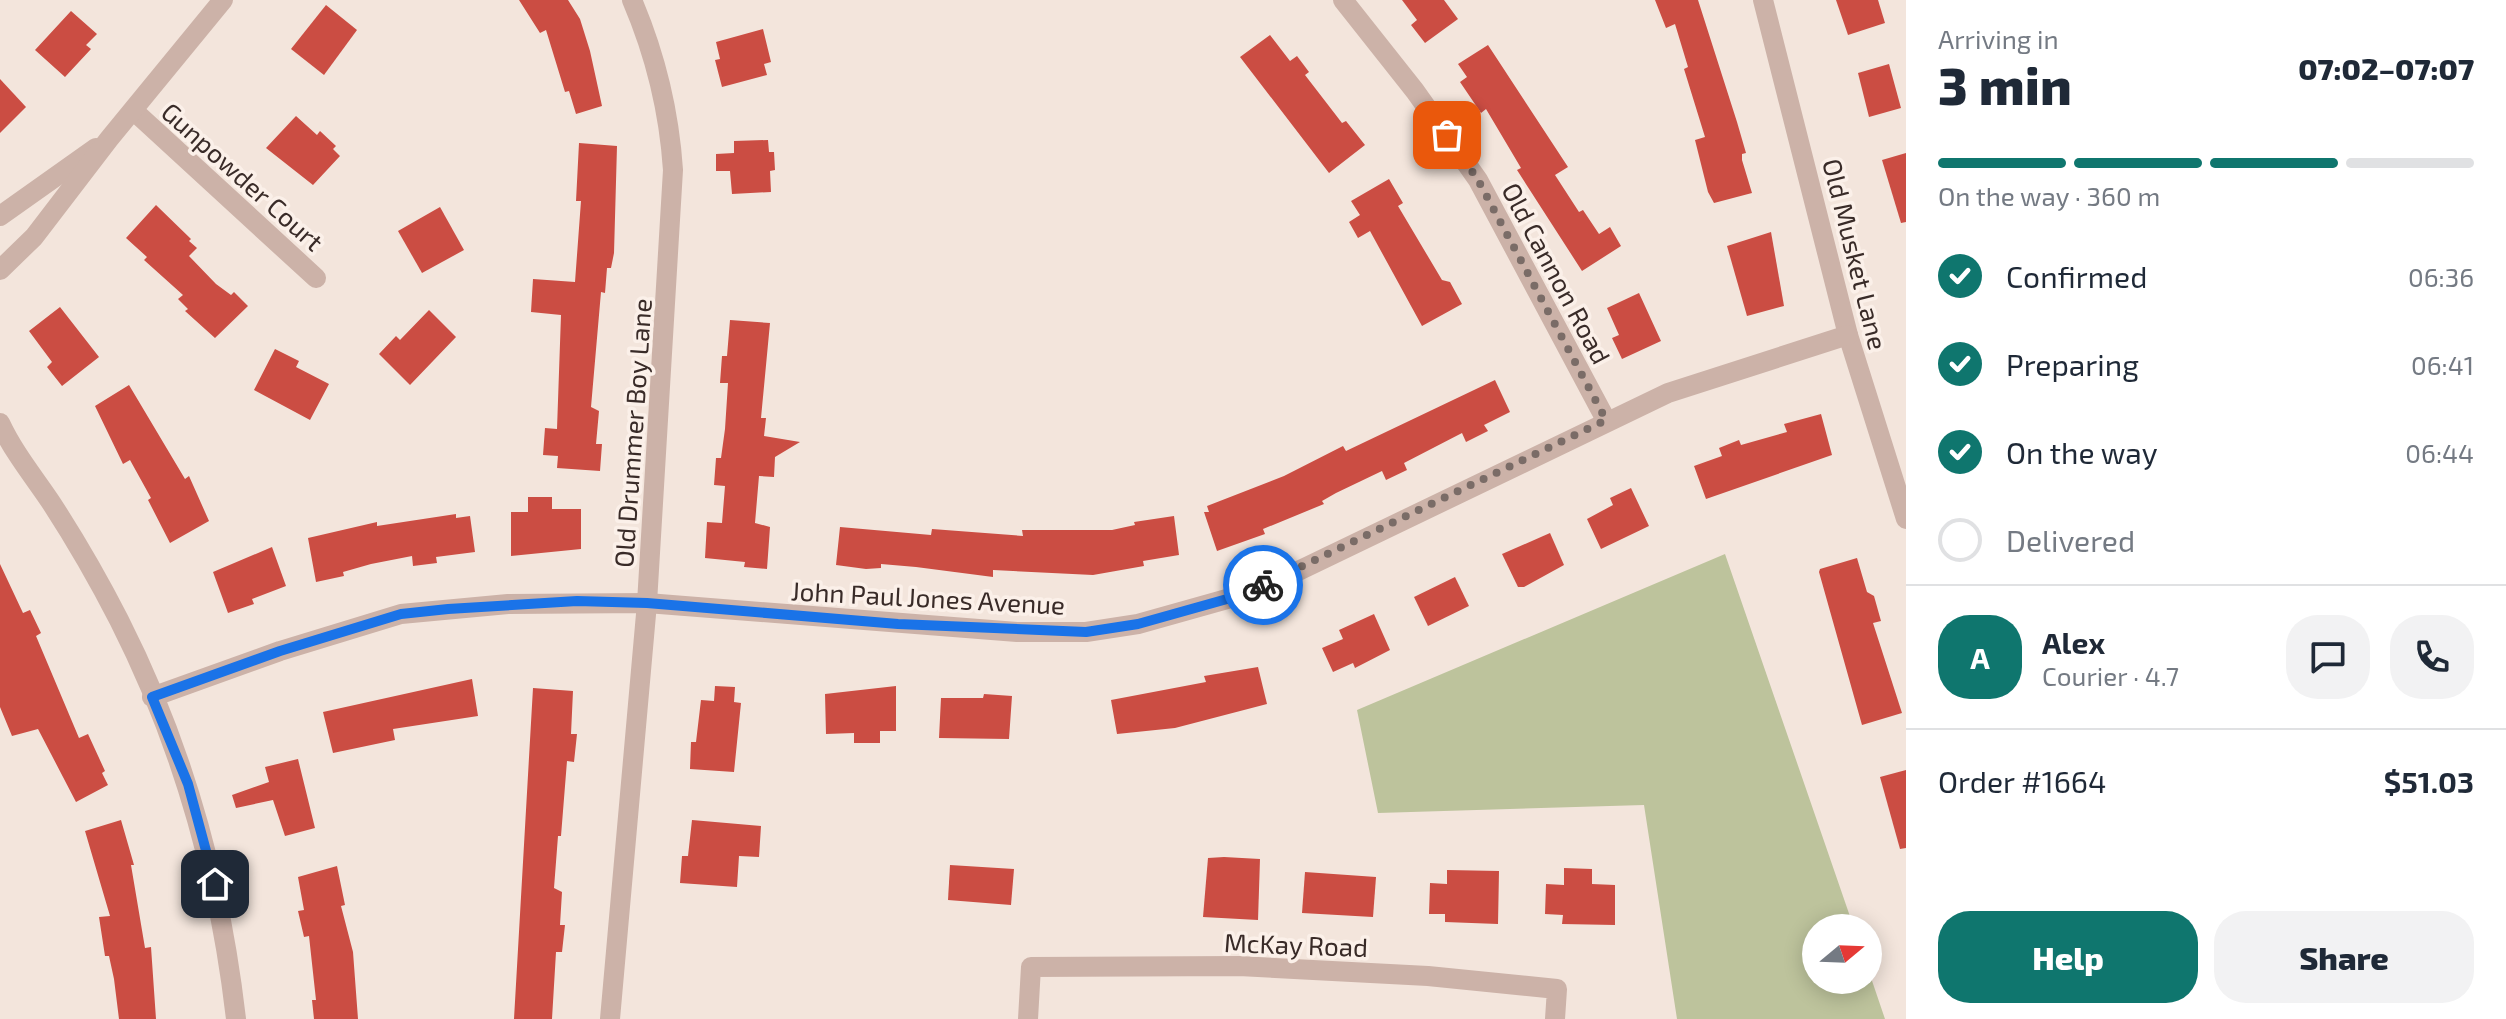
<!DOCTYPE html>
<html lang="en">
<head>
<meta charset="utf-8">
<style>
	:root { --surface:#fff; --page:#f2f2f3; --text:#1f2937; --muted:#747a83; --line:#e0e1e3; --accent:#0f766e }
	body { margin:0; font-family:"Exo 2",sans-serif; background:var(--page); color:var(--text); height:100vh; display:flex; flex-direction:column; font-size:30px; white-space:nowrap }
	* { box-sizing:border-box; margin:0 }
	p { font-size:26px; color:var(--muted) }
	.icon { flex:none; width:44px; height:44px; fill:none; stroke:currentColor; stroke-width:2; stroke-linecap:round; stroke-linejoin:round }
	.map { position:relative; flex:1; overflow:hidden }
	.drawer { display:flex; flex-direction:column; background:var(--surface); width:600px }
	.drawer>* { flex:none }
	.needle { width:52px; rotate:71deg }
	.controls { position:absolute; left:1802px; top:914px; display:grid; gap:16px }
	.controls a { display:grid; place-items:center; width:80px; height:80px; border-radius:50%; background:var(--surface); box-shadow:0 4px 20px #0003; font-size:40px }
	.pin { position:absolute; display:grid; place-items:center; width:68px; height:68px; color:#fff; margin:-34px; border-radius:16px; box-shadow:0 4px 12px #0006 }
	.courier { position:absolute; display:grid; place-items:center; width:80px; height:80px; margin:-40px; border:6px solid #1a73e8; border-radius:50%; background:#fff; color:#222; box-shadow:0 2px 10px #0007 }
	.overview em { font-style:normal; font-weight:800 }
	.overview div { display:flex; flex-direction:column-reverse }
	.overview { display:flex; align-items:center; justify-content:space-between; height:136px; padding:0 32px }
	h1 { font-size:52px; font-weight:800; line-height:60px }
	.bar { display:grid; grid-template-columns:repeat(4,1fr); gap:12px 8px; align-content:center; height:96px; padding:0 32px }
	.bar i { height:10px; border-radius:6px; background:var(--line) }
	.bar .on { background:var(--accent) }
	.bar p { grid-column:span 4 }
	.line { display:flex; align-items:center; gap:20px; padding:0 32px; border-top:2px solid var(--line) }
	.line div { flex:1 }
	.round { display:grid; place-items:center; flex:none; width:84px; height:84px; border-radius:32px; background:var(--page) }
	ol { padding:0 32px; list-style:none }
	li { display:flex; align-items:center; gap:24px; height:88px }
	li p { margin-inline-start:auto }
	li .icon { padding:8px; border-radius:50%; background:var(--accent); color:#fff; stroke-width:4 }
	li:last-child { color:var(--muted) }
	li i { width:44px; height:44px; border:4px solid var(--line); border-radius:50% }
	.action { display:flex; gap:16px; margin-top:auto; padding:16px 32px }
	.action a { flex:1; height:92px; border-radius:32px; background:var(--accent); color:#fff; font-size:32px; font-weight:800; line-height:92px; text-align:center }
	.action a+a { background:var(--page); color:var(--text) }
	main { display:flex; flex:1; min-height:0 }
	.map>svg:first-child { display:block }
	.green { fill:#bdc39c }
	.building { fill:#cb4d43 }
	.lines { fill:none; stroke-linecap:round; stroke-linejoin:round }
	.minor { stroke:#ccb2a8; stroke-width:20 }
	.done { stroke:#7a6c67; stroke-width:8; stroke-dasharray:0 14.4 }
	.route { stroke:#1a73e8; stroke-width:10 }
	.labels { text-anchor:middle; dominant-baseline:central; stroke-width:7; stroke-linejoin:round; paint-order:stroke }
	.street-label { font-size:26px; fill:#392b28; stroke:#fbf0e9 }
</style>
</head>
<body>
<main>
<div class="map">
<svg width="1906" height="1019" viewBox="0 0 1906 1019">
	<rect width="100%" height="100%" fill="#f3e5dc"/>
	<polygon class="green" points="1725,554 1854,928 1816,928 1816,980 1868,980 1868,969 1885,1019 1677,1019 1644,805 1378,813 1357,710"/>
	<g class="building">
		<polygon points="519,0 568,0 580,19 590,51 602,106 576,114 569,91 565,92 546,30 540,33"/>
		<polygon points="1402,0 1444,0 1458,19 1425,43 1411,25 1417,20"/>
		<polygon points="1655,0 1698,0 1737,122 1746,153 1742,154 1742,160 1752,193 1714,203 1708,192 1695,140 1705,137 1684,69 1688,67 1675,24 1666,28"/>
		<polygon points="1836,0 1878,0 1885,23 1848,35"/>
		<polygon points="326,5 357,30 324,75 291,49"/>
		<polygon points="71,11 97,34 86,45 91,49 65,77 35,50"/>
		<polygon points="763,29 771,62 764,64 767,75 722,87 715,60 720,59 716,42"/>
		<polygon points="1270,35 1290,61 1297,56 1309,72 1305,75 1342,123 1346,121 1365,145 1329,173 1240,57"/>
		<polygon points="1488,45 1568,167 1555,175 1579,212 1583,210 1599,234 1610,227 1621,246 1582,271 1517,170 1521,168 1486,109 1481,113 1460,82 1467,77 1458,64"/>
		<polygon points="1889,64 1901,108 1869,117 1858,73"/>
		<polygon points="0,79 26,107 0,133"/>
		<polygon points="296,116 317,135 320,131 336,146 333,149 340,156 313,185 266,148"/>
		<polygon points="768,140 769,152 774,152 775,170 770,171 771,192 732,194 730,171 716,171 716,154 734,153 734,141"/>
		<polygon points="579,143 617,146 614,253 611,268 607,268 605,293 601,292 591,407 599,411 596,444 602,444 600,471 557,468 558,456 543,455 545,428 557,429 561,315 531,312 533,279 575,282 581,201 576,201"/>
		<polygon points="1906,153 1906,222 1901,223 1882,160"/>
		<polygon points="1389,179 1403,203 1398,206 1442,280 1450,282 1462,304 1422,326 1370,231 1358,238 1349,222 1360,215 1351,201"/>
		<polygon points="156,205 191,239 189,241 197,248 189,256 216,284 231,295 234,292 248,306 215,338 185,311 188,309 178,299 183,295 144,260 147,257 126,238"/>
		<polygon points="440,207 464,250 422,273 398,231"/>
		<polygon points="1771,232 1784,306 1747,316 1727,246"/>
		<polygon points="1639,293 1661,341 1622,359 1612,338 1619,335 1607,308"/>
		<polygon points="60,307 99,357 62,386 47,367 52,362 29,331"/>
		<polygon points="429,310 456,337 410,385 379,354 396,336 400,340"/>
		<polygon points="730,320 770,323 761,418 766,418 764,436 800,442 775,457 774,477 759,476 755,523 770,527 767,569 744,567 745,562 705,558 707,522 722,523 725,486 714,485 716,458 721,458 725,429 728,383 720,383 722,356 727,356"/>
		<polygon points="275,349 299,361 296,367 329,384 310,420 254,390"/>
		<polygon points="1495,380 1510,412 1484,425 1488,431 1466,442 1462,433 1404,463 1407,470 1386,480 1382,471 1336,493 1322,501 1324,504 1263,529 1265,534 1217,551 1204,512 1209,512 1207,506 1284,476 1343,446 1346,451"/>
		<polygon points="129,385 185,479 189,476 209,521 170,543 148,500 151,498 130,460 123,464 95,406"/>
		<polygon points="1821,414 1832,455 1706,499 1694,466 1722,456 1719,448 1739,440 1741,445 1787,432 1784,424"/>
		<polygon points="1631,488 1649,526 1601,549 1587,519 1613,505 1610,498"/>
		<polygon points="528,497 552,497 552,509 581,509 581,549 511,556 511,512 528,512"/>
		<polygon points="456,514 456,518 470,516 475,552 436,557 437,563 413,566 412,556 371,564 343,572 344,576 316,582 308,538 377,522 377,526"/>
		<polygon points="1174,516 1179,555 1143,561 1144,566 1093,575 993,570 993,577 916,567 881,564 881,568 866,569 836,565 840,527 931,535 932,529 1023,536 1022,530 1112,530 1135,525 1134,522"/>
		<polygon points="1550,533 1564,565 1524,587 1518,587 1502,554"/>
		<polygon points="272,547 286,586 252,599 254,604 228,613 213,572"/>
		<polygon points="1857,558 1867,592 1874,596 1881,621 1873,623 1902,713 1862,725 1819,572 1820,569"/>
		<polygon points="0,564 23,613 30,610 41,633 36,636 79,738 88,734 105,771 102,773 108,785 76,802 38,729 12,736 0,707"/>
		<polygon points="1455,577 1469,606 1428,626 1414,597"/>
		<polygon points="1374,614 1390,650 1355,668 1353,663 1333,672 1322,648 1343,639 1339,630"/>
		<polygon points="1258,667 1267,704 1175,728 1117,734 1111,700 1206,682 1204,676"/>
		<polygon points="472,679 478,716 393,729 395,740 333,753 323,712"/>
		<polygon points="715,686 735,687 734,702 741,703 734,772 690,769 691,742 696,742 701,700 714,701"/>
		<polygon points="896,686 896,731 880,731 880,743 854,743 854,733 826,734 825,694"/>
		<polygon points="533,688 573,691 571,734 577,734 574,762 567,761 561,836 558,836 554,888 562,892 560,925 565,925 562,952 556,952 552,1019 514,1019"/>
		<polygon points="984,694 1012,696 1009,739 939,738 941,698 983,698"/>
		<polygon points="298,759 315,828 285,836 273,800 236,808 232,795 269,782 265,767"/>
		<polygon points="1906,770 1906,848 1900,849 1880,777"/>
		<polygon points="121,820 134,865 131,865 145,948 151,947 156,1019 119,1019 114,979 109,956 105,956 99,917 110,916 85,831"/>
		<polygon points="692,820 761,826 759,857 739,856 737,887 680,883 682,856 688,856"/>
		<polygon points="1224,857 1260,859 1258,920 1203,917 1208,858"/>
		<polygon points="950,865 1014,869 1011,905 948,900"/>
		<polygon points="337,866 345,905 341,906 353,952 358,1019 314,1019 312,1000 316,1000 309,936 304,937 298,911 304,910 298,877"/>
		<polygon points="1564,868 1592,869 1592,884 1615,885 1615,925 1562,924 1563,915 1545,914 1546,884 1564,885"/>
		<polygon points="1447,870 1499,871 1498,924 1445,922 1445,914 1429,914 1430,883 1447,884"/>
		<polygon points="1305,872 1376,877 1373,917 1302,913"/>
	</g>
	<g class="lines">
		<g class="minor">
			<polyline points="1343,0 1415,91 1478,180 1606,420"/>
			<polyline points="1763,0 1848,335 1906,519"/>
			<polyline points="134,111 316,278"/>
			<polyline points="0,216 96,148"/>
			<polyline points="0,270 34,237 109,139 223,0"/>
			<path d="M 0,423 C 14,453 34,477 52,504 C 76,541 99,581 119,620 C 183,746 220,879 236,1019"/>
			<polyline points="152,697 280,651 401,614 508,604 647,603 1017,632 1086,632 1138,624 1227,599 1294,573 1668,393 1848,335"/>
			<path d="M 610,1019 L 647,603 L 673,170 C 669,110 656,56 632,0"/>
			<polyline points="1028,1019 1031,967 1239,966 1428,976 1557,989 1555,1019"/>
		</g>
	</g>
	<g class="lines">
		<polyline class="done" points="1263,585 1606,420 1478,180 1447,135"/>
		<polyline class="route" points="215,884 188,784 152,697 280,651 401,614 448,609 577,601 647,603 898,624 1086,632 1138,624 1227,599 1263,585"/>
	</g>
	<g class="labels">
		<g class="street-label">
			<text transform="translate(243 176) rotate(42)">Gunpowder Court</text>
			<text transform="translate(1856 254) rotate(76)">Old Musket Lane</text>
			<text transform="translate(1557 273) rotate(62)">Old Cannon Road</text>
			<text transform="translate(632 433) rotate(-86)">Old Drummer Boy Lane</text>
			<text transform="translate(928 597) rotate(3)">John Paul Jones Avenue</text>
			<text transform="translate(1296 944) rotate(2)">McKay Road</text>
		</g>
	</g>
</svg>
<div class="controls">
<a><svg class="needle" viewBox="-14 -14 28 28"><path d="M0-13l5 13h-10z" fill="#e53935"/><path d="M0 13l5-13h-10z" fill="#747a83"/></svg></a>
</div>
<div class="pin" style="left:1447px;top:135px;background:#ea580c"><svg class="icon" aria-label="bag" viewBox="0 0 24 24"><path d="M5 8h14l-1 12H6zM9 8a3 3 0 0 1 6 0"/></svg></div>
<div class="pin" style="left:215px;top:884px;background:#1f2937"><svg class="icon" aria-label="home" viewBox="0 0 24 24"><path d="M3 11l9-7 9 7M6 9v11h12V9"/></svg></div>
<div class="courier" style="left:1263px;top:585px"><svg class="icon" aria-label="bike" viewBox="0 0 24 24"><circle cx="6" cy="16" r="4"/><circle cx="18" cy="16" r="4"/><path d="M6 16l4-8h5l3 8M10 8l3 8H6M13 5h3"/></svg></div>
</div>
<section class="drawer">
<div class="overview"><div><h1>3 min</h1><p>Arriving in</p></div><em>07:02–07:07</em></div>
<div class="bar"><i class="on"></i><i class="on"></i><i class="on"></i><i></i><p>On the way · 360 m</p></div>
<ol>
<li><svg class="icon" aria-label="check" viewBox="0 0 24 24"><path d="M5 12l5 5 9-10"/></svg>Confirmed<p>06:36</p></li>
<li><svg class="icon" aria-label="check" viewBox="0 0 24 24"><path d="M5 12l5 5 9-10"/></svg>Preparing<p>06:41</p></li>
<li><svg class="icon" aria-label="check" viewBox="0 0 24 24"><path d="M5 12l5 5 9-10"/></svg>On the way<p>06:44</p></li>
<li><i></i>Delivered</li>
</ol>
<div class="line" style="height:144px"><b class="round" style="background:var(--accent);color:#fff">A</b><div><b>Alex</b><p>Courier · 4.7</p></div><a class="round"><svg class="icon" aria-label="chat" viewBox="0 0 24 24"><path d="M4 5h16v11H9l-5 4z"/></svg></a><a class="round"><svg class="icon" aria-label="phone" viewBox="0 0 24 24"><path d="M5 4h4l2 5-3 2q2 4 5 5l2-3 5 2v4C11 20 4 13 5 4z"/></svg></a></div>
<div class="line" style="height:104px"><div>Order #1664</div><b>$51.03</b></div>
<div class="action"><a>Help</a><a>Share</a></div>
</section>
</main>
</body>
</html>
